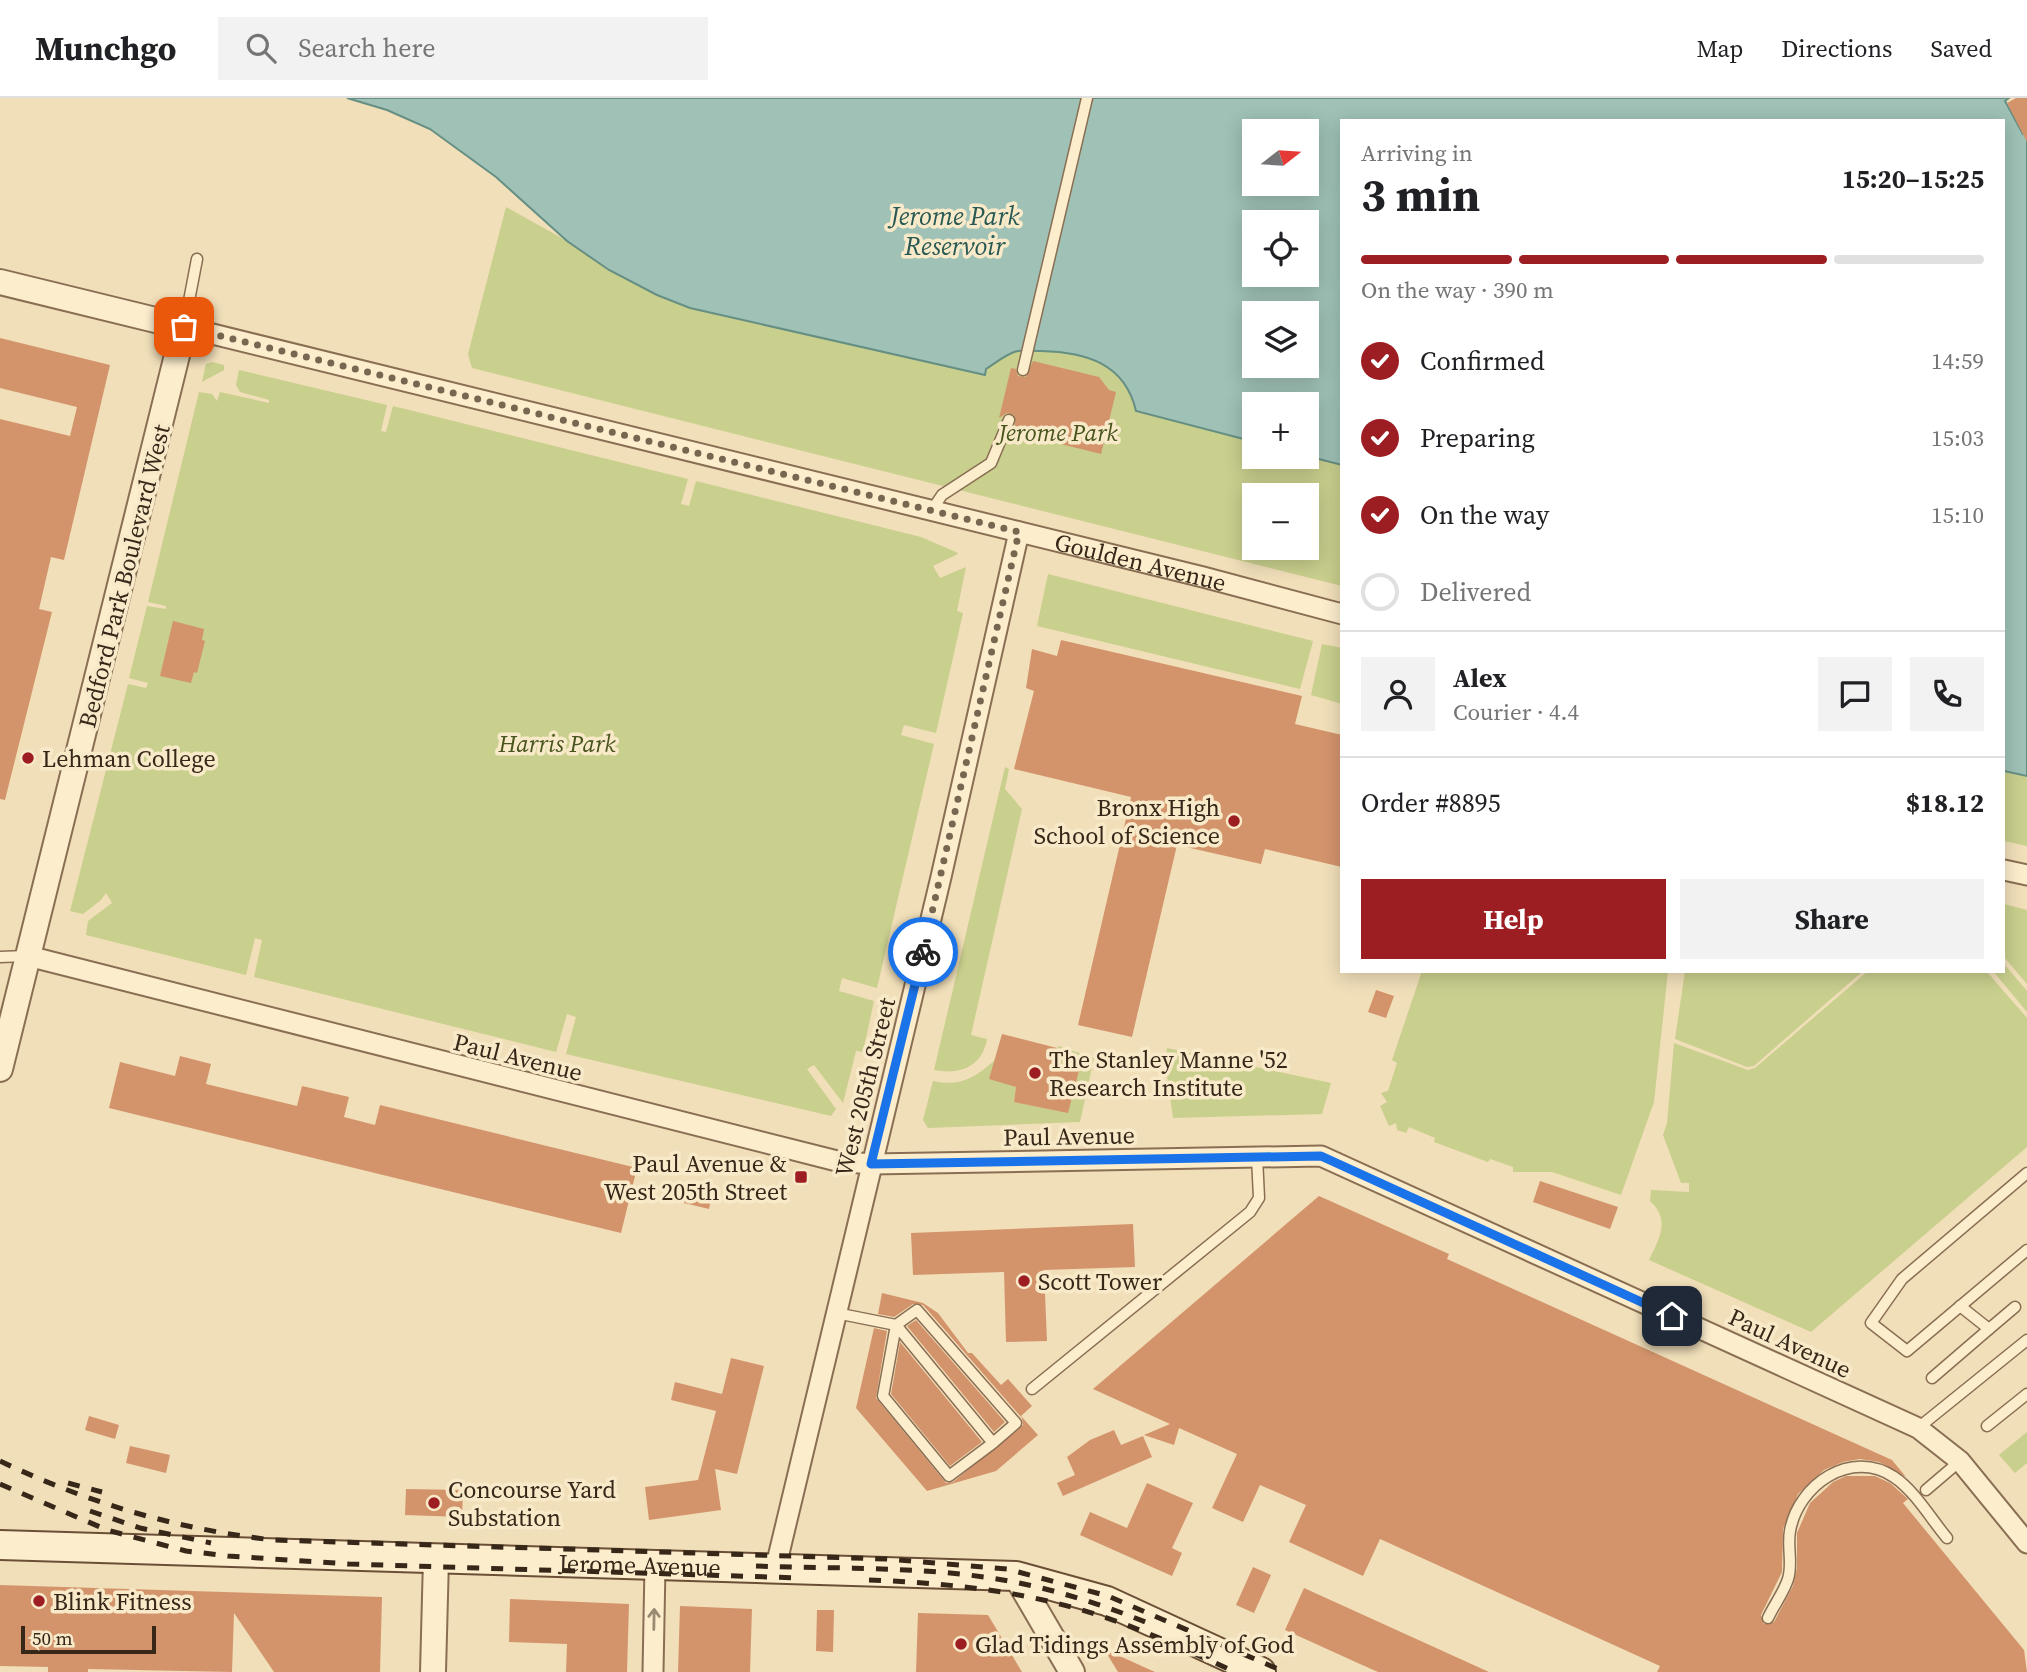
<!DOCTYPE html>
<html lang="en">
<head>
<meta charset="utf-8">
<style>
	:root { --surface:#fff; --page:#f2f2f2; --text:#202124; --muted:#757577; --line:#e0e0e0; --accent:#9c1e22 }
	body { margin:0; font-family:"Source Serif 4",serif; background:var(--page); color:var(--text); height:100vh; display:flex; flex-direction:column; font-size:26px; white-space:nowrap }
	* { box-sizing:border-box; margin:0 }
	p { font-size:23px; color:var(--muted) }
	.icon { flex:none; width:38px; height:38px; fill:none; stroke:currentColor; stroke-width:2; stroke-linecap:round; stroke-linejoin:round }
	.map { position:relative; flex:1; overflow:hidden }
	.side { position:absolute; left:1340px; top:21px; width:665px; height:854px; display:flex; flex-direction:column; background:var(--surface); border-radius:0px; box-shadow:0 4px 18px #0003 }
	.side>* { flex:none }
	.needle { width:46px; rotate:73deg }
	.controls { position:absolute; left:1242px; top:21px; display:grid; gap:14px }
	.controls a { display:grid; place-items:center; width:77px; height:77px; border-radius:0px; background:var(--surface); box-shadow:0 4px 18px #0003; font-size:35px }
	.scale { position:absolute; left:21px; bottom:18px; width:135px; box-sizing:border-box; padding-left:7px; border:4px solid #362719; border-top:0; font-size:19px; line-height:24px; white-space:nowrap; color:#362719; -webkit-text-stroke:5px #f8eac9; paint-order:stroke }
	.pin { position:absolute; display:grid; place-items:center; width:60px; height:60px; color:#fff; margin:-30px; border-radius:14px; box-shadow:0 4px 10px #0006 }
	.courier { position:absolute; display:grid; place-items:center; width:70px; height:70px; margin:-35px; border:5px solid #1a73e8; border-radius:50%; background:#fff; color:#222; box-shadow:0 2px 9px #0007 }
	.headline em { font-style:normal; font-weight:700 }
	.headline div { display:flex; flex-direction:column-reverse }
	.headline { display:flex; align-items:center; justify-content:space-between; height:119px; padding:0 21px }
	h1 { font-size:46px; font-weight:700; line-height:52px }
	.bar { display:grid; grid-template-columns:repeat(4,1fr); gap:10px 7px; align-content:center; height:84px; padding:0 21px }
	.bar i { height:9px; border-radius:5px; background:var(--line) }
	.bar .current { background:var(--accent) }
	.bar p { grid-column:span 4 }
	.line { display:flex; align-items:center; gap:18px; padding:0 21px; border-top:2px solid var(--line) }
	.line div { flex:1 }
	.round { display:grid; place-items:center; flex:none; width:74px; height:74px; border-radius:0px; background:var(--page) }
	ol { padding:0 21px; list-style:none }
	li { display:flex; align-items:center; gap:21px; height:77px }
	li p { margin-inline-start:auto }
	li .icon { padding:7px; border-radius:50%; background:var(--accent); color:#fff; stroke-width:4 }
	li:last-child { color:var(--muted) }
	li i { width:38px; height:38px; border:4px solid var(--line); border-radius:50% }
	.primary-button { display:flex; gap:14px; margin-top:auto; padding:14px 21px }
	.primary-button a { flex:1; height:80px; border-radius:0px; background:var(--accent); color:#fff; font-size:28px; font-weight:700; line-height:80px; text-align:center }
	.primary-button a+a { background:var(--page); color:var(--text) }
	header { display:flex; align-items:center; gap:42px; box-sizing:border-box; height:98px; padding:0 35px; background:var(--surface); border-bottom:2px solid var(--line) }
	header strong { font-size:33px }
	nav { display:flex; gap:38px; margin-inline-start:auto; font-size:24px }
	.search { width:490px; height:63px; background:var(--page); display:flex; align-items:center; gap:18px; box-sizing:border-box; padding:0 24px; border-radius:0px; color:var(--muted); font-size:26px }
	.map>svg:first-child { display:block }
	.green { fill:#c9cf8d; fill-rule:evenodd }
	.water { fill:#9fc1b6; stroke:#668f84; stroke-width:2; fill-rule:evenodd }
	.building { fill:#d3946c }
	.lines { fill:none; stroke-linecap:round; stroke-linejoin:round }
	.service-casing { stroke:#896e53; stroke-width:13 }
	.minor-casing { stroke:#896e53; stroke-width:23 }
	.tertiary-casing { stroke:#896e53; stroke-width:28 }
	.secondary-casing { stroke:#6a4f36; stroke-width:32 }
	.service { stroke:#fcedcd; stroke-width:10 }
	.minor { stroke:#fcedcd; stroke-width:19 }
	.tertiary { stroke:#fcedcd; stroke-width:24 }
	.secondary { stroke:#fcedcd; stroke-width:28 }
	.rail { stroke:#362719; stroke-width:5; stroke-dasharray:12 12; stroke-linecap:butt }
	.oneway { stroke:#998a73 }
	.done { stroke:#776751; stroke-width:7; stroke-dasharray:0 12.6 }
	.route { stroke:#1a73e8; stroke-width:9 }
	.poi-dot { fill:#9c1e22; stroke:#f8eac9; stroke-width:2.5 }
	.labels { text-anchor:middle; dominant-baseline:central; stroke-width:7; stroke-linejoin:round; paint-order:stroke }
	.park-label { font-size:24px; font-style:italic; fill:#48541e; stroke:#f8eac9 }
	.street-label { font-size:24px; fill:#362719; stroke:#f8eac9 }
	.poi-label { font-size:24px; fill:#362719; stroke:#f8eac9; text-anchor:start }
	.water-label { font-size:26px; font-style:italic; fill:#275853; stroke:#f8eac9 }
</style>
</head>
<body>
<header>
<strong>Munchgo</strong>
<div class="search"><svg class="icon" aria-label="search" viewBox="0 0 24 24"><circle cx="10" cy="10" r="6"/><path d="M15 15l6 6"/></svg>Search here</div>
<nav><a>Map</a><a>Directions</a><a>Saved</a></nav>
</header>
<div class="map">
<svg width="2027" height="1574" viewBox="0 0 2027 1574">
	<rect width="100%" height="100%" fill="#f1dfb9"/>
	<g class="green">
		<path d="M 506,109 L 567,143 L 609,172 L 690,210 L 984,277 L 986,271 C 995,265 1004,258 1014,254 C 1021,251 1032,253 1040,253 C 1085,254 1125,265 1136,313 L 1255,344 L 1255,359 L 1307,358 L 1342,367 L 1342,488 L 472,270 L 468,256 ZM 1255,397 L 1307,397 L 1307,450 L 1255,450 Z"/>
		<polygon points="212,264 224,267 224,272 202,284 206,266"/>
		<polygon points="239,272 387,307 381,333 386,334 393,308 688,381 681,406 689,408 696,383 921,439 956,454 958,456 933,468 940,480 966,469 957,513 963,515 936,635 904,627 901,637 934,646 877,890 842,880 839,893 874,903 863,954 856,953 843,1005 814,967 807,971 836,1011 831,1018 566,956 576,919 567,916 556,954 254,879 262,842 255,840 246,877 86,837 88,823 112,805 106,795 101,802 83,816 70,813 128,586 146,590 148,585 129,580 147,508 166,511 166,508 148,504 199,294 212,296 217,303 220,294 269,305 269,302 240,294 236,287"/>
		<polygon points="1048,476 1313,543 1300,591 1037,528"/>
		<polygon points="1322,546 1342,550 1342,606 1311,597"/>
		<path d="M 1005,669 L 1009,671 L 1005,691 L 1022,711 L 971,937 L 987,941 C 982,969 960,977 934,972 Z"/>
		<polygon points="2004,673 2027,678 2027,748 2004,743"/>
		<polygon points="2004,806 2027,812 2027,886 2004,859"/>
		<polygon points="2004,866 2027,893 2027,914 1993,873 2004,873"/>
		<polygon points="1422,873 1668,873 1654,1004 1621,1097 1552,1074 1513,1074 1513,1069 1490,1061 1488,1064 1434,1044 1435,1040 1409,1029 1406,1035 1397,1032 1396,1025 1389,1028 1380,1008 1387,1004 1381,995 1388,993 1397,965 1392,962"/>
		<polygon points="1685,873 1863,873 1754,968 1747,969 1675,941"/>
		<path d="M 1868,873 L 1988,875 L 2027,920 L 2027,1049 L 1811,1234 L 1649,1162 C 1659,1141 1671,1122 1650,1103 L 1651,1092 L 1689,1094 L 1689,1085 L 1681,1085 L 1663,1037 L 1667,1025 L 1674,945 L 1748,972 L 1755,970 Z"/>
		<path d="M 1058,948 L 1094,960 L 1080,1024 L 928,1030 L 923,1022 L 933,983 C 960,989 975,980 995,962 L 1016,989 L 1014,1004 L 1068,1014 L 1080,969 L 1054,964 Z"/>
		<polygon points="1167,950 1331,985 1322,1016 1173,1020 1165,964"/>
		<polygon points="2027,1334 2027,1365 2015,1375 1999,1357"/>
	</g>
	<path class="water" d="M 347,0 L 2009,0 L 2005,3 L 2023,36 L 2027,35 L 2027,678 L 2004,673 L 2004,23 L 1342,23 L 1342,367 L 1307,358 L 1307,306 L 1255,306 L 1255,344 L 1136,313 C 1125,265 1085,254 1041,253 C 1032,253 1021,251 1014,254 C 1004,258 995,265 986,271 L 985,277 L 690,210 L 657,197 L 609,172 L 567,143 L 496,79 L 430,31 L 387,12 ZM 1255,33 L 1307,33 L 1307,86 L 1255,86 ZM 1255,124 L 1307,124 L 1307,177 L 1255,177 ZM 1255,215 L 1307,215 L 1307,268 L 1255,268 Z"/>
	<g class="building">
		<polygon points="2016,0 2027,0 2027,44 2007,5"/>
		<polygon points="0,240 110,267 64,462 51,459 39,511 52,514 5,702 0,701 0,321 70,338 77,309 0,290"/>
		<polygon points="1033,263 1099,279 1109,292 1116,294 1101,356 1016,335 1014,317 1007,315 999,320 1011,270 1016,271 1018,278 1026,279"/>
		<polygon points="173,523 204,531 202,542 205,543 197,575 194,574 191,585 160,578"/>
		<polygon points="1061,542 1302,598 1295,626 1342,637 1342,769 1265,751 1261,766 1177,747 1132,939 1078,927 1131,699 1014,671 1034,593 1026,590 1032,551 1057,558"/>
		<polygon points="1376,892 1394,898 1386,920 1368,914"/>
		<polygon points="1002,936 1057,950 1054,964 1080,969 1068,1015 1014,1004 1016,989 989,981"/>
		<polygon points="180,958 211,966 206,986 297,1008 302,988 349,999 344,1019 375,1027 380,1007 637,1070 621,1135 109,1010 120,964 175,978"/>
		<polygon points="1540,1083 1618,1109 1610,1131 1533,1104"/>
		<polygon points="689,1086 713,1092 709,1111 684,1105"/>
		<polygon points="1319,1098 1449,1156 1447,1161 1892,1362 1906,1379 1879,1364 1860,1361 1843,1364 1824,1372 1798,1396 1783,1431 1782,1474 1761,1517 1764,1526 1774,1524 1793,1488 1797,1470 1797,1435 1810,1405 1833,1384 1846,1378 1875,1378 1890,1385 1908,1401 1903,1405 2024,1552 2027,1574 1657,1574 1660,1568 1380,1441 1363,1478 1289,1444 1306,1407 1260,1387 1243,1424 1212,1410 1237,1356 1179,1330 1174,1347 1144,1337 1170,1326 1093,1291"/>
		<polygon points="1133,1126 1135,1169 1044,1172 1047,1243 1006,1244 1004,1174 913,1177 911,1135"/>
		<polygon points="882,1195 923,1205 938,1215 968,1255 972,1255 1001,1287 1008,1281 1032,1308 1021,1318 1038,1337 996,1373 927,1393 856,1310 874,1230 887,1233 876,1300 946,1385 953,1384 1023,1327 1022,1320 923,1207 913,1206 894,1219 878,1216"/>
		<polygon points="916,1222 1005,1324 994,1334 907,1228"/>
		<polygon points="900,1244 982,1344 950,1368 891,1296"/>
		<polygon points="731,1260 764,1268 737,1376 715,1371 721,1412 649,1422 645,1389 698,1382 716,1313 671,1302 675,1284 722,1296"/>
		<polygon points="89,1318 119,1327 115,1341 85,1332"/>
		<polygon points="1114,1332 1121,1347 1143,1338 1152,1359 1063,1398 1057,1385 1075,1377 1067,1359 1090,1342"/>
		<polygon points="130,1348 170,1357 166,1375 126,1365"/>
		<polygon points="1147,1385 1193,1405 1172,1450 1182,1455 1172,1478 1080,1437 1090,1414 1127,1430"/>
		<polygon points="406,1391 463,1392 462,1419 405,1417"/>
		<polygon points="1253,1469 1271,1477 1254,1515 1236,1507"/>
		<polygon points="0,1487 382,1499 380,1574 274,1574 234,1515 232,1574 88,1571 88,1574 48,1574 48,1569 0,1568"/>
		<polygon points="1304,1490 1489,1574 1378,1574 1360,1566 1285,1532"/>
		<polygon points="510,1501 629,1506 627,1574 566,1574 567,1546 509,1544"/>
		<polygon points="680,1508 752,1511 750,1574 678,1574"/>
		<polygon points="817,1512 834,1512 833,1554 816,1553"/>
		<polygon points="918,1515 988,1517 1022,1574 916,1574"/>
		<polygon points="1104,1551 1155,1574 1118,1574"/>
	</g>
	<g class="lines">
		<g class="service-casing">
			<g id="service">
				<polyline points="184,229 197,161"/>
				<polyline points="1023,272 1087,0"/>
				<polyline points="932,412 942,397 991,365 1009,322"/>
				<polyline points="0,859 27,858"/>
				<polyline points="2027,1075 1902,1181 1871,1225 1907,1253 2027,1152"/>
				<polyline points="1960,1208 1989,1231 2015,1209"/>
				<polyline points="836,1215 896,1227 993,1345 1016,1325 917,1212 896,1227 883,1298 949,1378 993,1345"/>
				<polyline points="1932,1280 1989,1231"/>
				<polyline points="1032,1291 1250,1114 1259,1100 1257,1059"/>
				<polyline points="1987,1328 2027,1296"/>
				<polyline points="1918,1330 2027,1242"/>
				<polyline points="1926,1392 1960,1363"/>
				<path d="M 1768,1520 C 1774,1507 1784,1494 1788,1481 C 1793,1466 1787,1449 1790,1433 C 1798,1387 1851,1350 1894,1379 C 1915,1393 1931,1421 1947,1440"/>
			</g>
		</g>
		<g class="minor-casing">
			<g id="minor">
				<path id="s1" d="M 184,229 L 1203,479 L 1342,516"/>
				<polyline points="2004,772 2027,777"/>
				<polyline points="28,858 837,1063 871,1066 1321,1058 1918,1330 1960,1363 2027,1445"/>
				<polyline points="775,1472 941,779 1019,434"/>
				<polyline points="653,1574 655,1468"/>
			</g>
		</g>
		<g class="tertiary-casing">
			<g id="tertiary">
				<polyline points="0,184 184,229 0,971"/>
				<polyline points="1016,1478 1072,1574"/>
				<polyline points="433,1574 436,1461"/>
			</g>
		</g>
		<g class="secondary-casing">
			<g id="secondary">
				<path id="s2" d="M 0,1447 L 1016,1478 L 1107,1503 L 1261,1574"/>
			</g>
		</g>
		<use href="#service" class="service"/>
		<use href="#minor" class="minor"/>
		<use href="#tertiary" class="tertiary"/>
		<use href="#secondary" class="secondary"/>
		<g class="rail">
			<path d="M 0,1363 C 88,1405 176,1431 273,1442 L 887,1461 L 1007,1471 L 1108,1498 L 1285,1574"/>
			<polyline points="68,1385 102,1394"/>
			<polyline points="0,1386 107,1432 186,1453 228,1458 349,1466 802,1480"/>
			<polyline points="90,1413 140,1430 211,1445"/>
			<path d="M 756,1468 C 840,1471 927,1468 1009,1483 C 1057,1492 1103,1507 1148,1525"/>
			<path d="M 869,1482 C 948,1485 1026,1493 1101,1518 C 1147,1533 1191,1554 1235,1574"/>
		</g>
	</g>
	<defs><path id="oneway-shaft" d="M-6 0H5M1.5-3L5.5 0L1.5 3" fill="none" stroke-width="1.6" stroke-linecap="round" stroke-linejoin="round" transform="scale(1.75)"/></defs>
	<use class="oneway" href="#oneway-shaft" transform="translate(654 1521) rotate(-89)"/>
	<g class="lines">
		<polyline class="done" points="184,229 1019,434 923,854"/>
		<polyline class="route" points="923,854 871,1066 1321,1058 1672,1218"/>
	</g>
	<g class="poi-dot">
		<circle cx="28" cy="660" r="7"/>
		<circle cx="1234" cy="723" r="7"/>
		<circle cx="1035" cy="975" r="7"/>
		<rect x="794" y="1072" width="14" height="14" rx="3.5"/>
		<circle cx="1024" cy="1183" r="7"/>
		<circle cx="434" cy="1405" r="7"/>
		<circle cx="39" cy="1503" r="7"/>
		<circle cx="961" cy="1546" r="7"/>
	</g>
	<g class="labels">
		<g class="park-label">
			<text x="1058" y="334">Jerome Park</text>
			<text x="557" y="645">Harris Park</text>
		</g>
		<g class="street-label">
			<text stroke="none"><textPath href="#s1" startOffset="985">Goulden Avenue</textPath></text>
			<text transform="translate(124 478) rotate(-76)">Bedford Park Boulevard West</text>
			<text transform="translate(518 959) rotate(14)">Paul Avenue</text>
			<text transform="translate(865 989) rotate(-76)">West 205th Street</text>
			<text transform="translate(1069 1038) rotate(-1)">Paul Avenue</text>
			<text transform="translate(1790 1245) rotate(25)">Paul Avenue</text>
			<text stroke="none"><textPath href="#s2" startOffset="640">Jerome Avenue</textPath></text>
		</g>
		<g class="poi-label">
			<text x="42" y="660">Lehman College</text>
			<text x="1220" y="709" text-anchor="end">Bronx High<tspan x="1220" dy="28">School of Science</tspan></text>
			<text x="1049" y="961">The Stanley Manne '52<tspan x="1049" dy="28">Research Institute</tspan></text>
			<text x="787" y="1065" text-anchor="end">Paul Avenue &amp;<tspan x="787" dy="28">West 205th Street</tspan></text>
			<text x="1038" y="1183">Scott Tower</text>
			<text x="448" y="1391">Concourse Yard<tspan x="448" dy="28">Substation</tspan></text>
			<text x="53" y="1503">Blink Fitness</text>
			<text x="975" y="1546">Glad Tidings Assembly of God</text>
		</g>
		<g class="water-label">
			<text x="955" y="118">Jerome Park<tspan x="955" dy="30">Reservoir</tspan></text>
		</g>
	</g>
</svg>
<div class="controls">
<a><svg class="needle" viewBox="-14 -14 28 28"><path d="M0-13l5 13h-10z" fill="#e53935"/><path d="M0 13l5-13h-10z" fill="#757577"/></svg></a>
<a><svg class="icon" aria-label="locate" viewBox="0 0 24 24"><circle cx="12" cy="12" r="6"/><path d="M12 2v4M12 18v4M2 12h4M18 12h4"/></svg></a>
<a><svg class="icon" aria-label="layers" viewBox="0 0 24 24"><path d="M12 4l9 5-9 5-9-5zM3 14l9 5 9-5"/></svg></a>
<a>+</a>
<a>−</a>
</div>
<div class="scale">50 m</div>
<div class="pin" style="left:184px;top:229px;background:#ea580c"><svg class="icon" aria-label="bag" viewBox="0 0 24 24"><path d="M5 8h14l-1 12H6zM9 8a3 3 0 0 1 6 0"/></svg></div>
<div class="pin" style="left:1672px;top:1218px;background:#1f2937"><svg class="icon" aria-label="home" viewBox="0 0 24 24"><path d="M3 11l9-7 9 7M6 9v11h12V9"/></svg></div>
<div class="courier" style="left:923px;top:854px"><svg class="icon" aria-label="bike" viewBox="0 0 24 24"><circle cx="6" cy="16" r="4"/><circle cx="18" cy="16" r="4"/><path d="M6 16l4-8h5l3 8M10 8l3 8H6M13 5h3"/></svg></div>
<section class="side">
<div class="headline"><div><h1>3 min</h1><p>Arriving in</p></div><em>15:20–15:25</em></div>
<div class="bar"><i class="current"></i><i class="current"></i><i class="current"></i><i></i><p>On the way · 390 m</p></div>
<ol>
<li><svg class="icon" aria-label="check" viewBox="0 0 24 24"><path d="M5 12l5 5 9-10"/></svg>Confirmed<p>14:59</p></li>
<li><svg class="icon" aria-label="check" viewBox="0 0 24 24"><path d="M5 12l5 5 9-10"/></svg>Preparing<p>15:03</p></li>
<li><svg class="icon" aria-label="check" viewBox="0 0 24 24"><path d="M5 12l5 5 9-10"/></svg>On the way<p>15:10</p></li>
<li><i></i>Delivered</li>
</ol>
<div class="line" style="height:126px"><a class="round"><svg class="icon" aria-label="person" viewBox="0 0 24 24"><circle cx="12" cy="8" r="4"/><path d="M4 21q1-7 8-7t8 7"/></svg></a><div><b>Alex</b><p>Courier · 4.4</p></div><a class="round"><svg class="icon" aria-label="chat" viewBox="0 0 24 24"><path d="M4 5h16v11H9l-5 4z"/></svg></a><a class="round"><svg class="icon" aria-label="phone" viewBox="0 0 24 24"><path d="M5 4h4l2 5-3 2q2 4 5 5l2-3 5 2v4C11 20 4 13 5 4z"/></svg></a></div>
<div class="line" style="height:91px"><div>Order #8895</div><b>$18.12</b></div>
<div class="primary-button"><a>Help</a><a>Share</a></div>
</section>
</div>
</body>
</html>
